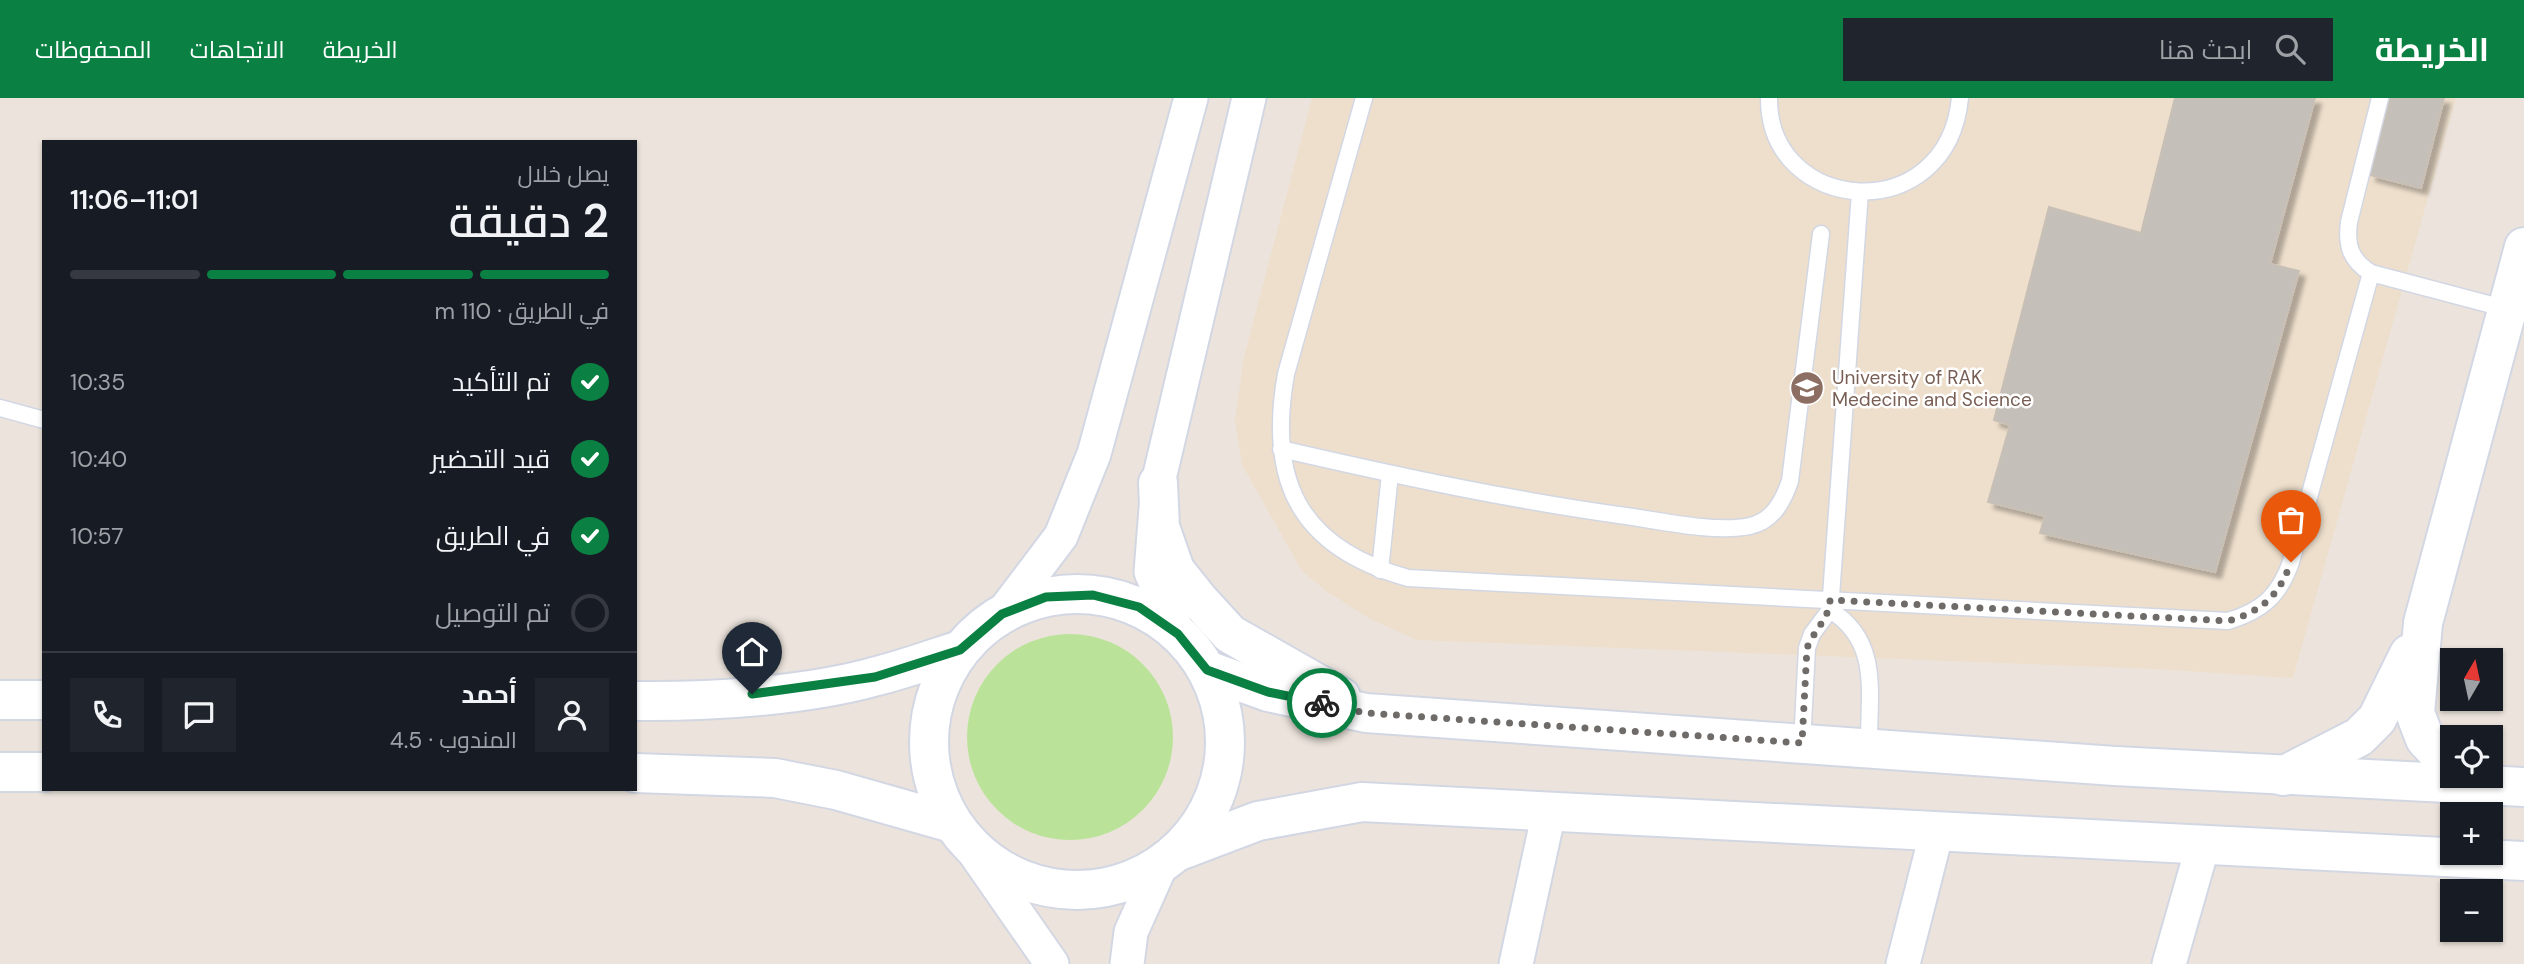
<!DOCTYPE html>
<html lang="ar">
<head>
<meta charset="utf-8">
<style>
	:root { --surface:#171b24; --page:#20242c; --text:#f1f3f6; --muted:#9ea1a6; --line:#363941; --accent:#0b8043 }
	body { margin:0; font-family:"DM Sans",Cairo,sans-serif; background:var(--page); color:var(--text); direction:rtl; height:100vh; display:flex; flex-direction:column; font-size:26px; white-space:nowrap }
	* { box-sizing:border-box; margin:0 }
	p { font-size:23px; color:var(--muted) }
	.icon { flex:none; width:38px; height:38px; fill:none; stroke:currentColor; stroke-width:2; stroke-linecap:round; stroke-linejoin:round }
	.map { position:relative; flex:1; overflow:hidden; direction:ltr }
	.side { position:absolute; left:42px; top:42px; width:595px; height:651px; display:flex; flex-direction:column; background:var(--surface); border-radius:0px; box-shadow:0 2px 5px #0004; direction:rtl }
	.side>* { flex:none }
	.needle { width:46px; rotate:9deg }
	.controls { position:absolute; left:2440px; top:550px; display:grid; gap:14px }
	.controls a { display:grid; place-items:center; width:63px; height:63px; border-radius:0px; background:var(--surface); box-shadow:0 2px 5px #0004; font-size:35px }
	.pin { position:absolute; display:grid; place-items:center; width:60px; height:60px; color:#fff; margin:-72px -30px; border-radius:50% 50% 50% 0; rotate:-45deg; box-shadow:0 0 7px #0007 }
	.pin .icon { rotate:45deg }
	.courier { position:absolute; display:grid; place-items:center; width:70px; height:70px; margin:-35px; border:5px solid #0b8043; border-radius:50%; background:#fff; color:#222; box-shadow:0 2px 9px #0007 }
	.headline em { font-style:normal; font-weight:600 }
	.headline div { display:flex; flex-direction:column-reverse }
	.headline { display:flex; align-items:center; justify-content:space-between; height:119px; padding:0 28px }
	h1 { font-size:46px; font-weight:600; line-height:52px }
	.bar { display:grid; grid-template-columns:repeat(4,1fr); gap:10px 7px; align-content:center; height:84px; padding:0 28px }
	.bar i { height:9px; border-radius:5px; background:var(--line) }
	.bar .active { background:var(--accent) }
	.bar p { grid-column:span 4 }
	.line { display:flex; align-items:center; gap:18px; padding:0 28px; border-top:2px solid var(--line) }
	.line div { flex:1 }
	.round { display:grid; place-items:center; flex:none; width:74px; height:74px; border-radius:0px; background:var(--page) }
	ol { padding:0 28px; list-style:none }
	li { display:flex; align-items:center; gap:21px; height:77px }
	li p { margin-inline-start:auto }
	li .icon { padding:7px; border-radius:50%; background:var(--accent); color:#fff; stroke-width:4 }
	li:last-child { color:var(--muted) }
	li i { width:38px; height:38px; border:4px solid var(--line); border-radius:50% }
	header { display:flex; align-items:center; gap:42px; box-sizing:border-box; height:98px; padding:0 35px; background:var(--accent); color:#fff }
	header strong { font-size:33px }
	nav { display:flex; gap:38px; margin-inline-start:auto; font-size:24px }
	.search { width:490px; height:63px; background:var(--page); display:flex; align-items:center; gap:18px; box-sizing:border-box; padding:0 24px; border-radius:0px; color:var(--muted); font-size:26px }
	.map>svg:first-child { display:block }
	.education { fill:#eedfcc }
	.green { fill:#bae399 }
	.building { fill:#c4bfb8; stroke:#c8c0b6; stroke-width:2; filter:url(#shadow) }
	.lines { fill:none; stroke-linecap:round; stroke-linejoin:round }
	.service-casing { stroke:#d2d7e3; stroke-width:19 }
	.minor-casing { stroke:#d2d7e3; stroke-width:37 }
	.tertiary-casing { stroke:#d2d7e3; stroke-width:42 }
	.secondary-casing { stroke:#d2d7e3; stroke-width:42 }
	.service { stroke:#fff; stroke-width:16 }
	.minor { stroke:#fff; stroke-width:33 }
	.tertiary { stroke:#fff; stroke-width:38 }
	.secondary { stroke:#fff; stroke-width:38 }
	.done { stroke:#6e6b68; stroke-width:7; stroke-dasharray:0 12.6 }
	.route { stroke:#0b8043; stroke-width:9 }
	.labels { text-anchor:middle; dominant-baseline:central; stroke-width:5; stroke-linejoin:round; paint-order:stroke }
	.education-label { font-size:19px; fill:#785e54; stroke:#fff; text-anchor:start }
</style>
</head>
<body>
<header>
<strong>الخريطة</strong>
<div class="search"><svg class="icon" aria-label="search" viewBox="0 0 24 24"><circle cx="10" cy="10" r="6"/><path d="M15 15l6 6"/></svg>ابحث هنا</div>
<nav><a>الخريطة</a><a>الاتجاهات</a><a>المحفوظات</a></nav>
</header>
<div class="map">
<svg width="2524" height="866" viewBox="0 0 2524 866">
	<defs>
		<filter id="shadow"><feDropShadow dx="6" dy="6" stdDeviation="2" flood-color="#0004"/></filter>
	</defs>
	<rect width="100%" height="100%" fill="#ece4dc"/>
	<polygon class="education" points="1312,0 2456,0 2293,580 2155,571 1417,542 1370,521 1326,493 1302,473 1242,367 1235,322 1244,259"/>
	<circle class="green" cx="1070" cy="639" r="103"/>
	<g class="building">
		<polygon points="2175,0 2315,0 2270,166 2299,173 2215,474 2040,435 2045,418 1988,404 2010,327 1994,322 2049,109 2141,135"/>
		<polygon points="2390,0 2444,0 2421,90 2370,77"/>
	</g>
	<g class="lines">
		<g class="service-casing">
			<g id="service">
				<path d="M 1364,0 L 1286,276 C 1267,383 1299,450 1408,480 L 2228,523 C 2262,513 2279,498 2291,464 L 2371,175"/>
				<path d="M 1769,0 C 1768,117 1947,132 1960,0"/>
				<path d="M 2380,0 L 2349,124 C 2346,147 2350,162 2371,175 L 2507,211"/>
				<polyline points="0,310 44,322"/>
				<path d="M 1281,351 C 1398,378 1514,403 1633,419 C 1665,424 1718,435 1750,428 C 1773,423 1783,403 1790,383 L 1821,136"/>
				<polyline points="1380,472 1390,376"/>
				<path d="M 1830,512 C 1882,544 1868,597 1869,650"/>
				<polyline points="1802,645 1807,550 1812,536 1830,512 1860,94"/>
			</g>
		</g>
		<g class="minor-casing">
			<g id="minor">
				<polyline points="1002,516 1061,438 1094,356 1191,0"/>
				<polyline points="1178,535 1151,474 1158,385 1249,0"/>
				<polyline points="970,748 1052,866"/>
				<polyline points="1127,866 1131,834 1161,767"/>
				<polyline points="1516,866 1549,714"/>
				<polyline points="1903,866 1937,733"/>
				<polyline points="2169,866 2203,747"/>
			</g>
		</g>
		<g class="tertiary-casing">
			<g id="tertiary">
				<polyline points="2452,670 2425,641 2415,615 2423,525 2524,149"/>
				<polyline points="2283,678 2359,639 2377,621 2409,556"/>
			</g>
		</g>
		<g class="secondary-casing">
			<g id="secondary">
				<polyline points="1158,385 1160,429 1175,472 1199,502 1230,536 1341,599"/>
				<circle cx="1077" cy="644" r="148"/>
				<polyline points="1207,572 1268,594 1366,615 2115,668 2524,689"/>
				<polyline points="0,602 44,602"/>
				<path d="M 635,603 C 709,604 806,598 877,578 C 905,571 932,561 960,552"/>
				<polyline points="0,674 44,674"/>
				<polyline points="635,675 775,680 836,692 952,725"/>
				<polyline points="1179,753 1258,723 1362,704 2524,763"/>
			</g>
		</g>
		<use href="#service" class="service"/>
		<use href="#minor" class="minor"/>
		<use href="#tertiary" class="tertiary"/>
		<use href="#secondary" class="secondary"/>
	</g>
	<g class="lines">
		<path class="done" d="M 1322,605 L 1366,615 L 1802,645 L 1807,550 C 1813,534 1830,519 1830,502 L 2228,523 C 2262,513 2279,498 2291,464"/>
		<polyline class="route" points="752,596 875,579 960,552 1002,516 1046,499 1093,497 1139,509 1178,536 1207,572 1268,594 1322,605"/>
	</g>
	<defs>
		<g id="university-disc" transform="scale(1.75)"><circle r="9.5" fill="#8d6e63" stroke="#fff"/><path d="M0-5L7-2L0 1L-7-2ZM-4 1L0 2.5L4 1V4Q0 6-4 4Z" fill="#fff"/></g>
	</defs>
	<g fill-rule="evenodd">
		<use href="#university-disc" x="1807" y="290"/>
	</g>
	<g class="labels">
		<g class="education-label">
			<text x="1832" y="279">University of RAK<tspan x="1832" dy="22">Medecine and Science</tspan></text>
		</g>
	</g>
</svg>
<div class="controls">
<a><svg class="needle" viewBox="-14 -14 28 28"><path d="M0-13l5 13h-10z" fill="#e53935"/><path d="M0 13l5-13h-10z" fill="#9ea1a6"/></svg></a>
<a><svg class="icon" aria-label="locate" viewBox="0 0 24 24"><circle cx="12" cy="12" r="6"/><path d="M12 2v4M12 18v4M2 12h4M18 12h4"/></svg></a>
<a>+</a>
<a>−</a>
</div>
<div class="pin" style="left:2291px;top:464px;background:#ea580c"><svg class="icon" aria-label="bag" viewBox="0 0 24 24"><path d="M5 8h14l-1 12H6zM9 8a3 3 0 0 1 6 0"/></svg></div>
<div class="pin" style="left:752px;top:596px;background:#1f2937"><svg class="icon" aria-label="home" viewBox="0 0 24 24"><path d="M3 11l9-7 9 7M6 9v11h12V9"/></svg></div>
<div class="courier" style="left:1322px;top:605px"><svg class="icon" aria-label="bike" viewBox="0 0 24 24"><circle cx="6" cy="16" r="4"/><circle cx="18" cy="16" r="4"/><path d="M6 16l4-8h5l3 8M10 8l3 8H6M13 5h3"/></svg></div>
<section class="side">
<div class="headline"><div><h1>2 دقيقة</h1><p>يصل خلال</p></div><em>11:01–11:06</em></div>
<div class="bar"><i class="active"></i><i class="active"></i><i class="active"></i><i></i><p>في الطريق · 110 m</p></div>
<ol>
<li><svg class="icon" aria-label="check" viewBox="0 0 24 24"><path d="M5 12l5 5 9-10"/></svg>تم التأكيد<p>10:35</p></li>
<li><svg class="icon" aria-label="check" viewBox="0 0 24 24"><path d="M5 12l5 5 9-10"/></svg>قيد التحضير<p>10:40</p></li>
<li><svg class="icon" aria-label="check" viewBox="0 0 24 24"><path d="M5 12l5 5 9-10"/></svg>في الطريق<p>10:57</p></li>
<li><i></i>تم التوصيل</li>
</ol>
<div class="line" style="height:126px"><a class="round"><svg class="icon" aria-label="person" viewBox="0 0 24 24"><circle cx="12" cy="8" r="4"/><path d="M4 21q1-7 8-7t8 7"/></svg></a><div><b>أحمد</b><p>المندوب · 4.5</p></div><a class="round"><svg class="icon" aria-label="chat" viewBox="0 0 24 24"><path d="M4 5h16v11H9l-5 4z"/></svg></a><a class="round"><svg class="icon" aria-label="phone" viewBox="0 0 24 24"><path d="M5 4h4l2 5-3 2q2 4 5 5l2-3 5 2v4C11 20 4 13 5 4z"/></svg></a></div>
</section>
</div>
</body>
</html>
